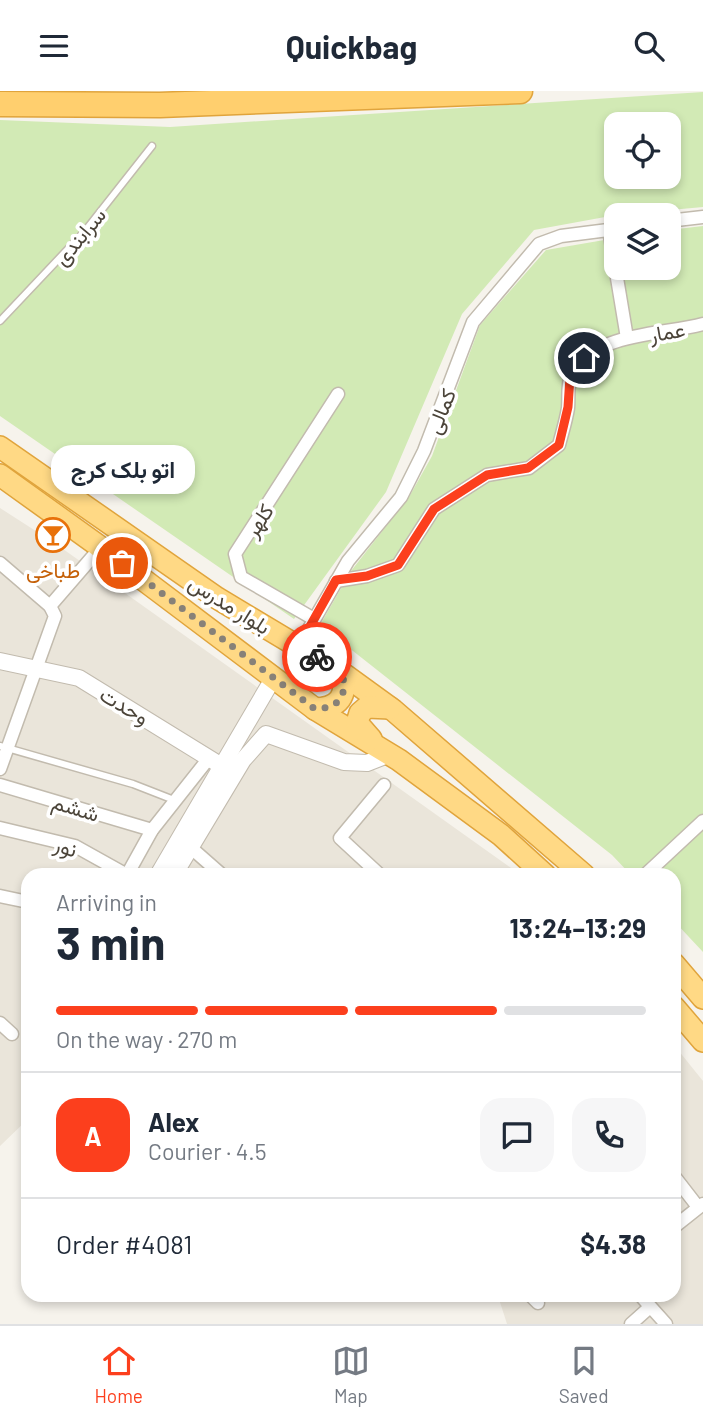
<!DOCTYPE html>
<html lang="en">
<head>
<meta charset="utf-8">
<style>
	:root { --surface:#fff; --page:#f6f6f7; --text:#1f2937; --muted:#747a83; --line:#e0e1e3; --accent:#fc3f1d }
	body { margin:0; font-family:Barlow,Vazirmatn,sans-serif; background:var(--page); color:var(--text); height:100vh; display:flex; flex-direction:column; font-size:26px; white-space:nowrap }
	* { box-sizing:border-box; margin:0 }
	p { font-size:23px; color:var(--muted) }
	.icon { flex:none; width:38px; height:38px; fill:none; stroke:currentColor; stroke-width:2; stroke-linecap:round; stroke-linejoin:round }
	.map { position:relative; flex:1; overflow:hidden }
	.sheet { position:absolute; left:21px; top:777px; width:660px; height:434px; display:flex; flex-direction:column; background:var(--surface); border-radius:21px; box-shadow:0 4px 10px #0003 }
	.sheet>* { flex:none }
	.fabs { position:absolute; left:604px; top:21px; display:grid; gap:14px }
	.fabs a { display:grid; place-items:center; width:77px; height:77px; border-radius:14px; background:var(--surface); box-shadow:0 4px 10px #0003; font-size:35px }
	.pin { position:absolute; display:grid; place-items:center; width:60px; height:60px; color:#fff; margin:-30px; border:4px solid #fff; border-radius:50%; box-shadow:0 2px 7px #0007 }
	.courier { position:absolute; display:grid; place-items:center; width:70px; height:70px; margin:-35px; border:5px solid #fc3f1d; border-radius:50%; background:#fff; color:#222; box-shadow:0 2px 9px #0007 }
	.bubble { position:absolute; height:49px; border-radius:21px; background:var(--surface); box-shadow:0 4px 10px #0003; font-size:23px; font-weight:700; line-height:49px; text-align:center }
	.head em { font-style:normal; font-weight:700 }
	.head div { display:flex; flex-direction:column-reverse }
	.head { display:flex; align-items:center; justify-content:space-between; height:119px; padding:0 35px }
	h1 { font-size:46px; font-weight:700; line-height:52px }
	.bar { display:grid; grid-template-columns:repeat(4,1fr); gap:10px 7px; align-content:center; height:84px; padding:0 35px }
	.bar i { height:9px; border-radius:5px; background:var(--line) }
	.bar .on { background:var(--accent) }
	.bar p { grid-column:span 4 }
	.line { display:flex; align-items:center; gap:18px; padding:0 35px; border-top:2px solid var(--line) }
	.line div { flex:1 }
	.round { display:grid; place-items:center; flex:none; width:74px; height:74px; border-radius:21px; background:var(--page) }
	header { display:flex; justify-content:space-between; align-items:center; height:91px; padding:0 35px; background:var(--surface); font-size:32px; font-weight:700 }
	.tabs { display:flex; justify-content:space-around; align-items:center; height:98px; border-top:2px solid var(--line); background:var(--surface); font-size:19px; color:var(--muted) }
	.tabs a { display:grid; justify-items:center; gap:4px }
	.tabs .on { color:var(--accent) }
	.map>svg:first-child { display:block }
	.residential { fill:#eae5da }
	.green { fill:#d2eab5; fill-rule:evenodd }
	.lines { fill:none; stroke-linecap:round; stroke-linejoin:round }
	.service-casing { stroke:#c2bbae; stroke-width:9 }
	.minor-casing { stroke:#c2bbae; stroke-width:15 }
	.tertiary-casing { stroke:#c2bbae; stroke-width:18 }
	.trunk-casing { stroke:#e0a43c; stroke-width:24 }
	.motorway-casing { stroke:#e0a43c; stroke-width:27 }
	.service { stroke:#fff; stroke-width:6 }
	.minor { stroke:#fff; stroke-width:12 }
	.tertiary { stroke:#fff; stroke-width:16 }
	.trunk { stroke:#ffd985; stroke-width:21 }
	.motorway { stroke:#ffcf6e; stroke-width:24 }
	.done { stroke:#878178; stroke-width:7; stroke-dasharray:0 12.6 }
	.route { stroke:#fc3f1d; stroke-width:9 }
	.labels { text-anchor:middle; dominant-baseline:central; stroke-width:7; stroke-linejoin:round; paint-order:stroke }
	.street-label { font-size:21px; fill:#4b4439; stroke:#fff }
	.food-label { font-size:21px; fill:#c56008; stroke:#fff }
</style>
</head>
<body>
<header><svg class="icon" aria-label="menu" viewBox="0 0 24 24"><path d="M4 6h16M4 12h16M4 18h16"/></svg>Quickbag<svg class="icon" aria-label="search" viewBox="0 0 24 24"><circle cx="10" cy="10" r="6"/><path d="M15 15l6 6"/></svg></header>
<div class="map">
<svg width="703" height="1233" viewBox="0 0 703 1233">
	<rect width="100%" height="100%" fill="#f6f3ec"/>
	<g class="residential">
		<polygon points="0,417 56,453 521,784 28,784 28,1028 0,1055"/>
		<polygon points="674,954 703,990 703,1233 507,1233 499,1208 492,1204 674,1204"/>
	</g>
	<g class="green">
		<path d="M 703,1 L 703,116 L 616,124 L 534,139 L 462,223 L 386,401 L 294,528 L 0,325 L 0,29 L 170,36 ZM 616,33 L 668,33 L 668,86 L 616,86 Z"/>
		<polygon points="703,135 703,861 674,830 674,784 631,784 612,764 320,534 351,480 409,406 432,365 480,234 546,159 616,147 616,177 668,177 669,139"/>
	</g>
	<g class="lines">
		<g class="service-casing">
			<g id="service">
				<polyline points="0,230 85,140 152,55"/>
				<polyline points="0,655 133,693 174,709"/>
			</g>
		</g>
		<g class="minor-casing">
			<g id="minor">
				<polyline points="668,130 703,126"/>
				<polyline points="609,139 627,247"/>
				<polyline points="0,472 50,515 55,525 0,678"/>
				<path d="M 336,490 L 367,485 L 398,474 L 434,418 L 487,384 L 529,377 L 559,354 C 562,342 566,330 568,317 C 569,307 567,294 571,285 C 591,241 663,244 703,233"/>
				<polyline points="50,515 101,456"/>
				<polyline points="314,528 241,486 235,463 338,303"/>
				<polyline points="299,555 348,470 401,406 424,360 473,231 539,153 561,145 616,138"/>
				<polyline points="0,694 152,739"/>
				<polyline points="0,737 75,755 127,784"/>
				<polyline points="189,755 222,784"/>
				<polyline points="127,784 152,739 209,667"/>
				<polyline points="380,784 340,747 384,694"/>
				<polyline points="645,784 703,730"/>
				<polyline points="0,805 28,811"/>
				<polyline points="0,932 12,943"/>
				<polyline points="674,1085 698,1116"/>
				<polyline points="674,1136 703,1113"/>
				<polyline points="530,1204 538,1212"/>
				<polyline points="640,1204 666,1233"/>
				<polyline points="631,1233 650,1216"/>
			</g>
		</g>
		<g class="tertiary-casing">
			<g id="tertiary">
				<polyline points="0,570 79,587 220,674"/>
				<polyline points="158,784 274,586"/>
				<polyline points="174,784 243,669 266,643 344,671 367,672 390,663"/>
			</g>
		</g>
		<g class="trunk-casing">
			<g id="trunk">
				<polyline points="0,356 217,507 342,582 393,619 584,784"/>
				<polyline points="0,384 96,453 315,618 399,669 501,744 545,784"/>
				<path d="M 315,618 C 339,617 348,605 342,582"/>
				<polyline points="371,648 357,632 360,622 367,616 390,617"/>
				<polyline points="674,873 703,907"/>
				<polyline points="674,916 703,950"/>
			</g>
		</g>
		<g class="motorway-casing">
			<polyline id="motorway" points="0,13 160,14 520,0"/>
		</g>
		<use href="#service" class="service"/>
		<use href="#minor" class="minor"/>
		<use href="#tertiary" class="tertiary"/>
		<use href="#trunk" class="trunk"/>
		<use href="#motorway" class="motorway"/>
	</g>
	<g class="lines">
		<path class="done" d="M 122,472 L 315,618 C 339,617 348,605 342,582 L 317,566"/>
		<polyline class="route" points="317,566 299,555 336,489 367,485 398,474 434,418 487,384 528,377 559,354 568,316 570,286 584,267"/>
	</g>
	<defs>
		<g id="bar-ring" transform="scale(1.75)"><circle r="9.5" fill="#fff" stroke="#e8710a" stroke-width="1.5"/><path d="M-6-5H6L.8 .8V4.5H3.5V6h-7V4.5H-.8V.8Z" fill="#e8710a"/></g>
	</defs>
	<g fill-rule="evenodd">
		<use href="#bar-ring" x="53" y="444"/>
	</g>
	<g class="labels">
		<g class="street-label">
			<text transform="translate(79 145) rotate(-50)">سرابندی</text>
			<text transform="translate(667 240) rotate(-10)">عمار</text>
			<text transform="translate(440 320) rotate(-68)">کمالی</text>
			<text transform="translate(258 429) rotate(-56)">کلهر</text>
			<text transform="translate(230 513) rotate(32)">بلوار مدرس</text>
			<text transform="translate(125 614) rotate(31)">وحدت</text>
			<text transform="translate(76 716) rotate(17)">ششم</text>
			<text transform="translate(66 755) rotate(18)">نور</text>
		</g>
		<g class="food-label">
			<text x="53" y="478">طباخی</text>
		</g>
	</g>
</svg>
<div class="fabs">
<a><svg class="icon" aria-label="locate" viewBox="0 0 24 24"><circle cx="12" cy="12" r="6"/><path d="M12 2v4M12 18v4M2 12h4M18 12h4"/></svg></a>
<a><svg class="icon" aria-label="layers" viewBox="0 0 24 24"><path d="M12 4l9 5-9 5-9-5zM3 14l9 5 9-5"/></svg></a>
</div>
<div class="pin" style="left:122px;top:472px;background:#ea580c"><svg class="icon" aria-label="bag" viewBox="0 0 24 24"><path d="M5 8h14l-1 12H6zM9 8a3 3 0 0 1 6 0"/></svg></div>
<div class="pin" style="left:584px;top:267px;background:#1f2937"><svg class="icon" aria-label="home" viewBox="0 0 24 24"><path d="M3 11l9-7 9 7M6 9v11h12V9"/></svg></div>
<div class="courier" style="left:317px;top:566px"><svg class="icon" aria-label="bike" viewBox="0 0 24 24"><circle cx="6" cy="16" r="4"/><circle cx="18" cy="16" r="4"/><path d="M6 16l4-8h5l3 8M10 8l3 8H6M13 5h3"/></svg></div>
<div class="bubble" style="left:51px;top:354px;width:144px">اتو بلک کرج</div>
<section class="sheet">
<div class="head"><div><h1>3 min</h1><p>Arriving in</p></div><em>13:24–13:29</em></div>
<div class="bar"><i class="on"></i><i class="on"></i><i class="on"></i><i></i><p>On the way · 270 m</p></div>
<div class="line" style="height:126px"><b class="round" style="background:var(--accent);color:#fff">A</b><div><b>Alex</b><p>Courier · 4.5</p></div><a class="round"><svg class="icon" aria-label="chat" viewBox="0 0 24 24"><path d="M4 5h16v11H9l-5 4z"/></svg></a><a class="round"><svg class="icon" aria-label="phone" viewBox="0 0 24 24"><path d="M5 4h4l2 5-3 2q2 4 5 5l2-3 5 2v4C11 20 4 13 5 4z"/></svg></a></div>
<div class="line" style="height:91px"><div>Order #4081</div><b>$4.38</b></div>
</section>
</div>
<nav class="tabs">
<a class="on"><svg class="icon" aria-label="home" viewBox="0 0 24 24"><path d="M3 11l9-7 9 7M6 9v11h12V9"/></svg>Home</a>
<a><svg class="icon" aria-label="map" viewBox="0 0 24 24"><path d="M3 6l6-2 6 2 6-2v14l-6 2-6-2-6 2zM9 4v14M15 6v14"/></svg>Map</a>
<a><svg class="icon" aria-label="saved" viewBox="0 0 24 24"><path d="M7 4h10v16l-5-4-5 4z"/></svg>Saved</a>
</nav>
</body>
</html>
